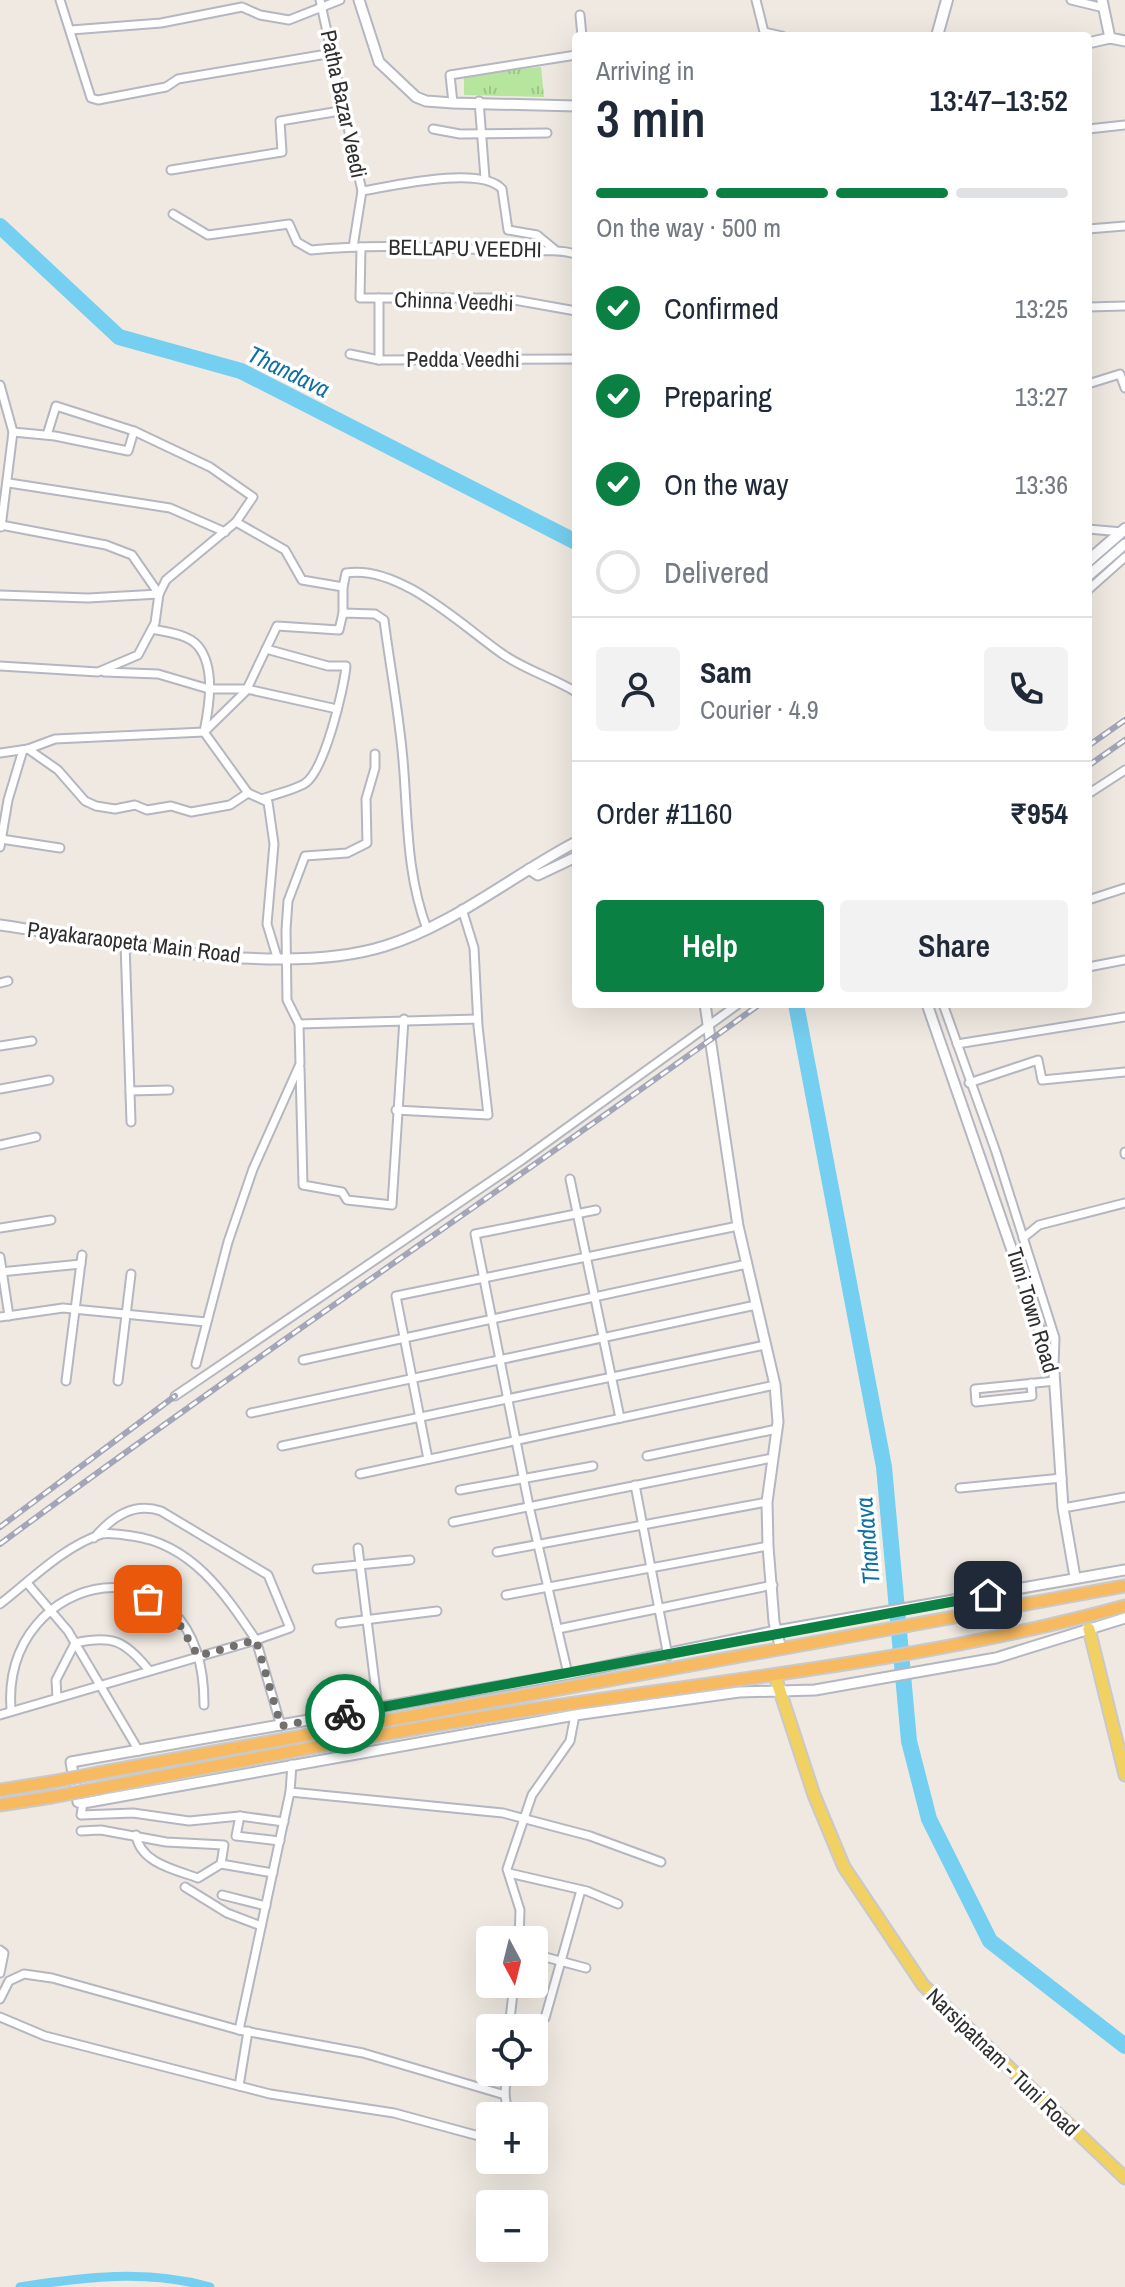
<!DOCTYPE html>
<html lang="en">
<head>
<meta charset="utf-8">
<style>
	:root { --surface:#fff; --page:#f2f2f3; --text:#1f2937; --muted:#747a83; --line:#e0e1e3; --accent:#0b8043 }
	body { margin:0; font-family:"Archivo Narrow",sans-serif; background:var(--page); color:var(--text); height:100vh; display:flex; flex-direction:column; font-size:30px; white-space:nowrap }
	* { box-sizing:border-box; margin:0 }
	p { font-size:26px; color:var(--muted) }
	.icon { flex:none; width:44px; height:44px; fill:none; stroke:currentColor; stroke-width:2; stroke-linecap:round; stroke-linejoin:round }
	.map { position:relative; flex:1; overflow:hidden }
	.panel { position:absolute; left:572px; top:32px; width:520px; height:976px; display:flex; flex-direction:column; background:var(--surface); border-radius:8px; box-shadow:0 8px 32px #0002 }
	.panel>* { flex:none }
	.needle { width:52px; rotate:173deg }
	.buttons { position:absolute; left:476px; top:1926px; display:grid; gap:16px }
	.buttons a { display:grid; place-items:center; width:72px; height:72px; border-radius:8px; background:var(--surface); box-shadow:0 8px 32px #0002; font-size:40px }
	.pin { position:absolute; display:grid; place-items:center; width:68px; height:68px; color:#fff; margin:-34px; border-radius:16px; box-shadow:0 4px 12px #0006 }
	.courier { position:absolute; display:grid; place-items:center; width:80px; height:80px; margin:-40px; border:6px solid #0b8043; border-radius:50%; background:#fff; color:#222; box-shadow:0 2px 10px #0007 }
	.head em { font-style:normal; font-weight:600 }
	.head div { display:flex; flex-direction:column-reverse }
	.head { display:flex; align-items:center; justify-content:space-between; height:136px; padding:0 24px }
	h1 { font-size:52px; font-weight:600; line-height:60px }
	.bar { display:grid; grid-template-columns:repeat(4,1fr); gap:12px 8px; align-content:center; height:96px; padding:0 24px }
	.bar i { height:10px; border-radius:6px; background:var(--line) }
	.bar .on { background:var(--accent) }
	.bar p { grid-column:span 4 }
	.line { display:flex; align-items:center; gap:20px; padding:0 24px; border-top:2px solid var(--line) }
	.line div { flex:1 }
	.round { display:grid; place-items:center; flex:none; width:84px; height:84px; border-radius:8px; background:var(--page) }
	ol { padding:0 24px; list-style:none }
	li { display:flex; align-items:center; gap:24px; height:88px }
	li p { margin-inline-start:auto }
	li .icon { padding:8px; border-radius:50%; background:var(--accent); color:#fff; stroke-width:4 }
	li:last-child { color:var(--muted) }
	li i { width:44px; height:44px; border:4px solid var(--line); border-radius:50% }
	.action { display:flex; gap:16px; margin-top:auto; padding:16px 24px }
	.action a { flex:1; height:92px; border-radius:8px; background:var(--accent); color:#fff; font-size:32px; font-weight:600; line-height:92px; text-align:center }
	.action a+a { background:var(--page); color:var(--text) }
	.map>svg:first-child { display:block }
	.park { fill:url(#park-tufts) }
	.lines { fill:none; stroke-linecap:round; stroke-linejoin:round }
	.canal { stroke:#75cff0; stroke-width:9 }
	.river { stroke:#75cff0; stroke-width:16 }
	.minor-casing { stroke:#b4b7c1; stroke-width:11 }
	.tertiary-casing { stroke:#b4b7c1; stroke-width:13 }
	.secondary-casing { stroke:#b4b7c1; stroke-width:14 }
	.primary-casing { stroke:#c9c9c9; stroke-width:15 }
	.trunk-casing { stroke:#c9c9c9; stroke-width:15 }
	.minor { stroke:#fff; stroke-width:7 }
	.tertiary { stroke:#fff; stroke-width:9 }
	.secondary { stroke:#fff; stroke-width:10 }
	.primary { stroke:#f2d163; stroke-width:11 }
	.trunk { stroke:#f8ba60; stroke-width:11 }
	.rail-casing { stroke:#a3a6b8; stroke-width:6 }
	.rail { stroke:#fff; stroke-width:3; stroke-dasharray:9; stroke-linecap:butt }
	.trunk-bridge-casing { stroke:#c9c9c9; stroke-width:15; stroke-linecap:butt }
	.trunk-bridge { stroke:#f8ba60; stroke-width:11 }
	.done { stroke:#726f6d; stroke-width:8; stroke-dasharray:0 14.4 }
	.route { stroke:#0b8043; stroke-width:10 }
	.labels { text-anchor:middle; dominant-baseline:central; stroke-width:7; stroke-linejoin:round; paint-order:stroke }
	.street-label { font-size:22px; fill:#2e2e2e; stroke:#fff }
	.water-label { font-size:24px; font-style:italic; fill:#0d6fa3; stroke:#fff }
</style>
</head>
<body>
<div class="map">
<svg width="1125" height="2287" viewBox="0 0 1125 2287">
	<defs>
		<pattern id="park-tufts" width="24" height="20" patternUnits="userSpaceOnUse" patternTransform="scale(2)"><rect width="24" height="20" fill="#b6e59e"/><path d="M3 7l-1-3M5 7V3M7 7l1-3M15 17l-1-3M17 17v-4M19 17l1-3" fill="none" stroke="#9dc588"/></pattern>
	</defs>
	<rect width="100%" height="100%" fill="#efe9e1"/>
	<polygon class="park" points="541,67 544,97 464,95 464,74"/>
	<g class="lines">
		<path class="canal" d="M 20,2287 C 83,2277 147,2269 210,2287"/>
		<g class="river">
			<polyline points="0,226 119,337 241,371 576,542"/>
			<polyline points="796,1004 884,1467 909,1741 929,1819 990,1941 1125,2046"/>
		</g>
		<g class="minor-casing">
			<g id="minor">
				<polyline points="60,0 91,98 98,100 166,87 178,79 333,53"/>
				<polyline points="320,0 362,191 353,247"/>
				<polyline points="756,0 764,32 782,36"/>
				<polyline points="1071,0 1104,8"/>
				<polyline points="580,15 582,36"/>
				<polyline points="71,30 161,23 242,7 260,15 289,20 340,0"/>
				<polyline points="479,101 485,178"/>
				<polyline points="453,103 450,75 576,55"/>
				<polyline points="433,129 460,134 547,133"/>
				<polyline points="1088,129 1125,125"/>
				<polyline points="171,170 282,152 280,121 346,110"/>
				<path d="M 362,191 C 392,186 481,165 502,189 L 508,230 L 537,235 L 554,249"/>
				<path d="M 173,214 L 208,235 L 289,224 L 297,242 L 311,250 C 379,243 441,248 509,251 C 532,252 554,248 576,254"/>
				<polyline points="1088,229 1125,226"/>
				<polyline points="361,247 360,298 503,298 576,311"/>
				<polyline points="379,298 379,360"/>
				<polyline points="1088,307 1125,306"/>
				<polyline points="350,354 379,360 576,359"/>
				<polyline points="1088,384 1120,374 1125,388"/>
				<polyline points="0,385 13,432 1,527"/>
				<polyline points="134,431 210,467 253,497 236,522"/>
				<polyline points="13,432 55,436 128,451 134,431 56,406 47,435"/>
				<polyline points="9,483 170,508 225,532"/>
				<polyline points="1,525 106,545 132,555 159,594"/>
				<polyline points="1088,529 1122,532"/>
				<path d="M 343,587 L 346,573 C 400,564 463,627 504,655 C 526,670 553,678 576,692"/>
				<polyline points="1088,590 1125,557"/>
				<polyline points="0,595 88,598 159,594"/>
				<polyline points="0,666 98,672 138,655 155,623 159,594 166,580 236,522 285,550 302,580 343,587 343,613"/>
				<polyline points="104,672 158,674 209,689 247,689 337,709"/>
				<polyline points="28,749 58,770 85,801 96,806 115,809 135,805 147,810 171,806 191,812 230,805 248,793"/>
				<path d="M 0,753 L 28,749 L 55,739 L 204,732 C 209,707 216,668 198,646 C 188,634 166,632 152,629"/>
				<polyline points="1088,794 1125,770"/>
				<path d="M 262,799 C 275,794 291,791 304,784 C 324,773 344,689 346,666 L 328,666 L 266,649"/>
				<polyline points="1,839 60,848"/>
				<polyline points="0,847 8,800 23,750"/>
				<polyline points="1088,900 1125,888"/>
				<polyline points="125,943 131,1122"/>
				<path d="M 277,957 L 267,924 L 274,844 L 268,802 L 248,793 L 204,732 L 246,691 L 277,626 L 339,630 L 343,613 L 375,614 L 384,620 C 390,666 399,713 403,760 C 408,818 406,873 427,929"/>
				<polyline points="1088,967 1125,960"/>
				<polyline points="0,983 8,981"/>
				<polyline points="943,1004 996,1152 1055,1338 1054,1366"/>
				<polyline points="299,1024 477,1019"/>
				<polyline points="957,1044 1125,1017"/>
				<polyline points="0,1046 32,1041"/>
				<polyline points="300,1068 303,1185 342,1192 347,1200 392,1205 404,1019"/>
				<polyline points="969,1083 1038,1060 1042,1080 1125,1072"/>
				<polyline points="0,1089 49,1080"/>
				<polyline points="130,1091 169,1090"/>
				<polyline points="396,1110 488,1115 478,1026 474,948 462,909"/>
				<polyline points="0,1145 36,1137"/>
				<polyline points="1125,1152 1125,1154"/>
				<polyline points="570,1179 620,1418"/>
				<polyline points="0,1228 51,1220"/>
				<polyline points="1023,1238 1039,1225 1125,1203"/>
				<polyline points="0,1257 9,1316"/>
				<polyline points="0,1272 81,1264"/>
				<polyline points="0,1317 63,1308 206,1322"/>
				<polyline points="303,1360 747,1264"/>
				<polyline points="196,1364 228,1242 253,1169 300,1064 299,1024 287,1000 286,930 288,901 305,856 347,853 367,843 366,799 375,768 375,754"/>
				<polyline points="66,1381 82,1255"/>
				<polyline points="118,1381 131,1274"/>
				<polyline points="1031,1383 1032,1396 976,1402 975,1389 1055,1381"/>
				<polyline points="175,1396 522,1160 737,1005"/>
				<polyline points="251,1413 756,1305"/>
				<polyline points="282,1446 765,1345"/>
				<polyline points="647,1456 777,1429"/>
				<polyline points="428,1459 396,1296 738,1226"/>
				<polyline points="360,1474 775,1385"/>
				<polyline points="635,1485 668,1656"/>
				<polyline points="960,1488 1062,1478"/>
				<polyline points="460,1490 593,1466"/>
				<polyline points="1063,1508 1125,1497"/>
				<polyline points="453,1522 772,1458"/>
				<polyline points="358,1548 378,1708"/>
				<polyline points="497,1552 767,1502"/>
				<polyline points="317,1569 410,1560"/>
				<polyline points="27,1583 68,1631 139,1751"/>
				<polyline points="506,1595 768,1546"/>
				<path d="M 0,1604 C 31,1580 64,1546 102,1534 C 110,1532 123,1535 132,1536 C 192,1544 225,1594 256,1640 L 290,1628 L 268,1575 L 161,1511 C 133,1502 112,1517 94,1538"/>
				<polyline points="340,1623 437,1611"/>
				<polyline points="558,1629 773,1585"/>
				<polyline points="568,1674 529,1506 475,1234 596,1210"/>
				<path d="M 57,1698 L 56,1680 L 75,1643 C 112,1635 124,1640 148,1669"/>
				<path d="M 11,1711 C 0,1567 205,1529 204,1705"/>
				<polyline points="0,1715 256,1640 281,1726"/>
				<polyline points="292,1764 290,1792 239,2030 363,2053 505,2095 508,2116"/>
				<polyline points="290,1792 503,1813 590,1836 661,1862"/>
				<polyline points="83,1803 81,1815 133,1813 189,1821 240,1816 284,1822"/>
				<polyline points="240,1816 236,1836 280,1841"/>
				<polyline points="81,1831 101,1830 166,1842 224,1845 221,1864 273,1873"/>
				<path d="M 136,1835 C 140,1863 176,1870 198,1878 L 221,1864"/>
				<polyline points="509,1873 587,1891 618,1904"/>
				<polyline points="185,1887 227,1913 261,1926"/>
				<polyline points="222,1895 266,1906"/>
				<polyline points="519,1940 520,1910 507,1869 532,1795 570,1741 575,1715"/>
				<polyline points="0,1950 4,1953 0,1973"/>
				<polyline points="534,1954 586,1968"/>
				<polyline points="0,1999 9,1981 24,1974 52,1978 239,2030"/>
				<polyline points="0,2017 45,2036 239,2086"/>
				<polyline points="545,2018 581,1890"/>
				<polyline points="509,2028 514,1984"/>
				<polyline points="248,2031 239,2086 270,2094 394,2113 490,2139"/>
				<polyline points="505,2095 506,2072"/>
			</g>
		</g>
		<g class="tertiary-casing">
			<g id="tertiary">
				<polyline points="359,0 379,62 416,97 426,101 453,103 576,106"/>
				<polyline points="1102,0 1110,38"/>
				<polyline points="1088,43 1110,38 1125,41"/>
				<polyline points="1088,576 1125,544"/>
				<polyline points="529,869 538,875 576,857"/>
				<path d="M 0,925 C 109,941 280,979 385,946 C 453,925 513,875 576,842"/>
				<polyline points="705,1004 738,1226 775,1385 778,1422 767,1502 768,1546 774,1622 781,1649"/>
				<polyline points="927,1004 1054,1372 1063,1508 1075,1577"/>
				<polyline points="1125,1570 776,1631 568,1674 71,1762 78,1802 83,1803 575,1715 739,1692 815,1690 996,1658 1125,1618"/>
			</g>
		</g>
		<g class="secondary-casing">
			<g id="secondary">
				<polyline points="937,36 947,0"/>
				<polyline points="1088,561 1125,529"/>
			</g>
		</g>
		<g class="primary-casing">
			<g id="primary">
				<polyline points="1089,1629 1125,1775"/>
				<polyline points="775,1676 814,1795 844,1867 923,1985 1125,2178"/>
			</g>
		</g>
		<g class="trunk-casing">
			<g id="trunk">
				<polyline points="98,1773 1125,1586"/>
				<path d="M 100,1788 C 245,1761 390,1731 535,1709 C 732,1679 932,1659 1125,1606"/>
				<polyline points="0,1790 51,1782"/>
				<polyline points="0,1805 52,1797"/>
			</g>
		</g>
		<use href="#minor" class="minor"/>
		<use href="#tertiary" class="tertiary"/>
		<use href="#secondary" class="secondary"/>
		<use href="#primary" class="primary"/>
		<use href="#trunk" class="trunk"/>
		<g class="rail-casing">
			<g id="rail">
				<polyline points="1088,746 1125,720"/>
				<polyline points="1088,766 1125,740"/>
				<polyline points="737,1005 738,1004"/>
				<polyline points="0,1527 175,1396"/>
				<path d="M 0,1544 C 250,1359 509,1186 760,1004"/>
			</g>
		</g>
		<use href="#rail" class="rail"/>
		<g class="trunk-bridge-casing">
			<g id="trunk-bridge">
				<polyline points="51,1782 98,1773"/>
				<polyline points="52,1797 100,1788"/>
			</g>
		</g>
		<use href="#trunk-bridge" class="trunk-bridge"/>
	</g>
	<g class="lines">
		<polyline class="done" points="148,1599 174,1615 198,1656 256,1640 281,1726 345,1714"/>
		<path class="route" d="M 345,1714 C 559,1675 773,1633 988,1595"/>
	</g>
	<g class="labels">
		<g class="street-label">
			<text transform="translate(344 104) rotate(78)">Patha Bazar Veedi</text>
			<text transform="translate(465 248) rotate(1)">BELLAPU VEEDHI</text>
			<text transform="translate(454 301) rotate(2)">Chinna Veedhi</text>
			<text x="463" y="359">Pedda Veedhi</text>
			<text transform="translate(134 942) rotate(7)">Payakaraopeta Main Road</text>
			<text transform="translate(1033 1310) rotate(73)">Tuni Town Road</text>
			<text transform="translate(1003 2062) rotate(44)">Narsipatnam - Tuni Road</text>
		</g>
		<g class="water-label">
			<text transform="translate(289 371) rotate(26)">Thandava</text>
			<text transform="translate(867 1541) rotate(-95)">Thandava</text>
		</g>
	</g>
</svg>
<div class="buttons">
<a><svg class="needle" viewBox="-14 -14 28 28"><path d="M0-13l5 13h-10z" fill="#e53935"/><path d="M0 13l5-13h-10z" fill="#747a83"/></svg></a>
<a><svg class="icon" aria-label="locate" viewBox="0 0 24 24"><circle cx="12" cy="12" r="6"/><path d="M12 2v4M12 18v4M2 12h4M18 12h4"/></svg></a>
<a>+</a>
<a>−</a>
</div>
<div class="pin" style="left:148px;top:1599px;background:#ea580c"><svg class="icon" aria-label="bag" viewBox="0 0 24 24"><path d="M5 8h14l-1 12H6zM9 8a3 3 0 0 1 6 0"/></svg></div>
<div class="pin" style="left:988px;top:1595px;background:#1f2937"><svg class="icon" aria-label="home" viewBox="0 0 24 24"><path d="M3 11l9-7 9 7M6 9v11h12V9"/></svg></div>
<div class="courier" style="left:345px;top:1714px"><svg class="icon" aria-label="bike" viewBox="0 0 24 24"><circle cx="6" cy="16" r="4"/><circle cx="18" cy="16" r="4"/><path d="M6 16l4-8h5l3 8M10 8l3 8H6M13 5h3"/></svg></div>
<section class="panel">
<div class="head"><div><h1>3 min</h1><p>Arriving in</p></div><em>13:47–13:52</em></div>
<div class="bar"><i class="on"></i><i class="on"></i><i class="on"></i><i></i><p>On the way · 500 m</p></div>
<ol>
<li><svg class="icon" aria-label="check" viewBox="0 0 24 24"><path d="M5 12l5 5 9-10"/></svg>Confirmed<p>13:25</p></li>
<li><svg class="icon" aria-label="check" viewBox="0 0 24 24"><path d="M5 12l5 5 9-10"/></svg>Preparing<p>13:27</p></li>
<li><svg class="icon" aria-label="check" viewBox="0 0 24 24"><path d="M5 12l5 5 9-10"/></svg>On the way<p>13:36</p></li>
<li><i></i>Delivered</li>
</ol>
<div class="line" style="height:144px"><a class="round"><svg class="icon" aria-label="person" viewBox="0 0 24 24"><circle cx="12" cy="8" r="4"/><path d="M4 21q1-7 8-7t8 7"/></svg></a><div><b>Sam</b><p>Courier · 4.9</p></div><a class="round"><svg class="icon" aria-label="phone" viewBox="0 0 24 24"><path d="M5 4h4l2 5-3 2q2 4 5 5l2-3 5 2v4C11 20 4 13 5 4z"/></svg></a></div>
<div class="line" style="height:104px"><div>Order #1160</div><b>₹954</b></div>
<div class="action"><a>Help</a><a>Share</a></div>
</section>
</div>
</body>
</html>
